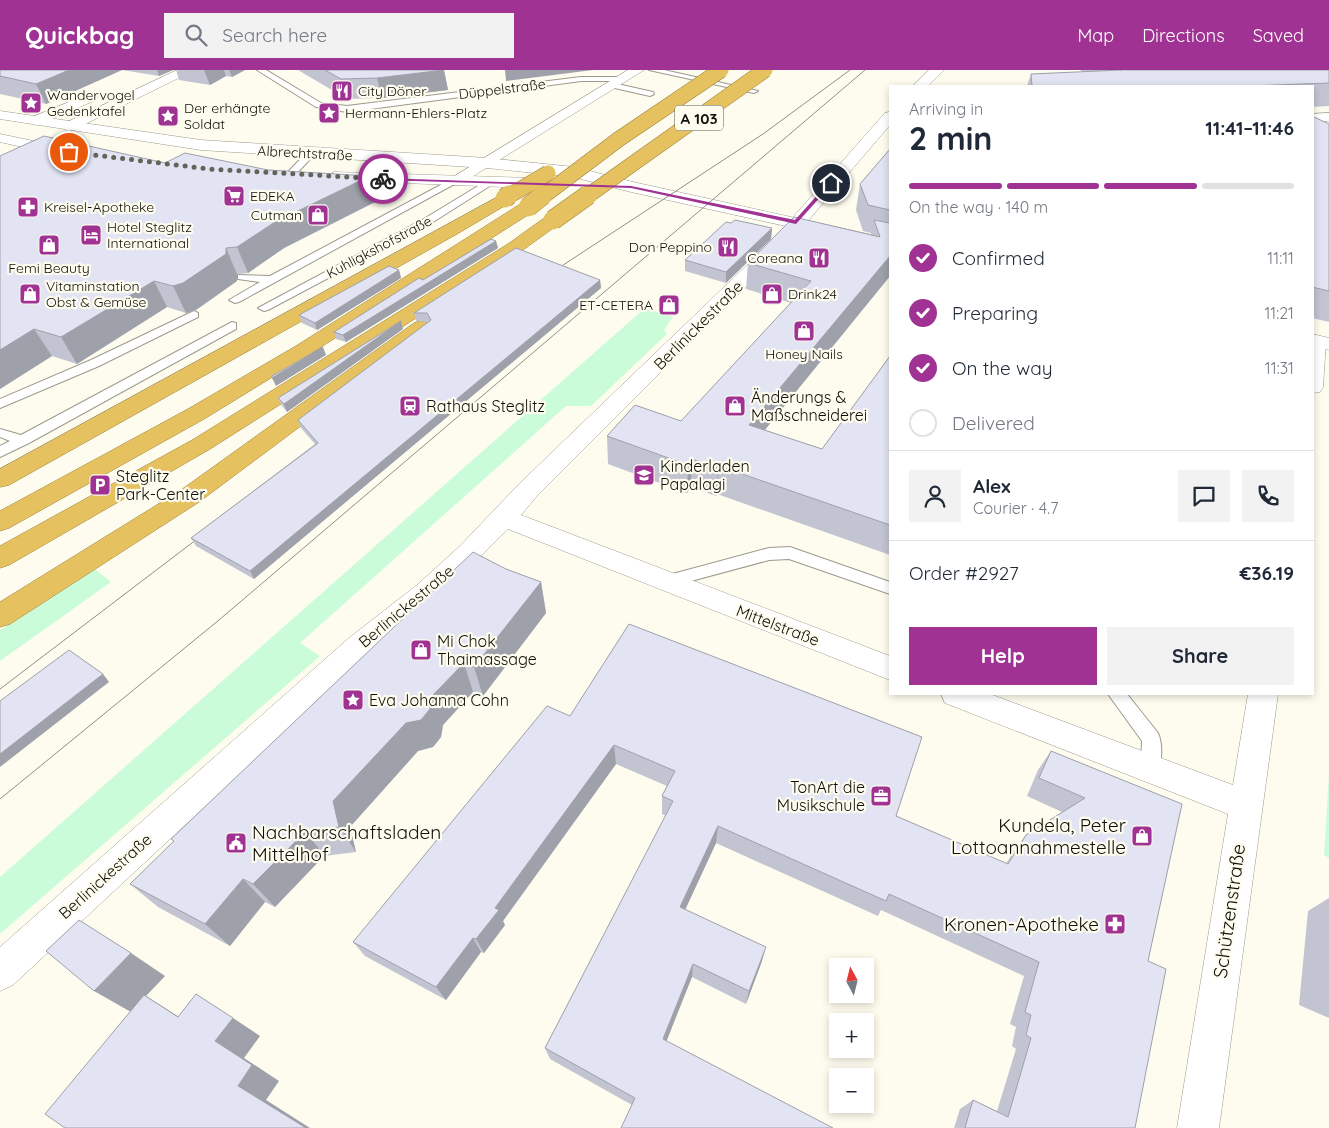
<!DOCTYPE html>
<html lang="en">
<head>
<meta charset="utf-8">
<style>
	:root { --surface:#fff; --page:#f2f2f3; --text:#1f2937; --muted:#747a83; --line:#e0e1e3; --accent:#9f3292 }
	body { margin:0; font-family:Quicksand,sans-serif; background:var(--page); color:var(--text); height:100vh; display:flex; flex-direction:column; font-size:19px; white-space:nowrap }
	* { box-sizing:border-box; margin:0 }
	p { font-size:16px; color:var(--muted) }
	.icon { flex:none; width:28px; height:28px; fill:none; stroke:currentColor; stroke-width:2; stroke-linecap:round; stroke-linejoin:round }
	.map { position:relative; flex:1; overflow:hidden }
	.panel { position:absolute; left:889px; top:15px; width:425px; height:610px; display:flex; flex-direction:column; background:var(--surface); border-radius:0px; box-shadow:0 2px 8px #0003 }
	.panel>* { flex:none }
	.needle { width:32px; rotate:353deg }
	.tools { position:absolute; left:829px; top:888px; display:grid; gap:10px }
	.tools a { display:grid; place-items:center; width:45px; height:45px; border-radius:0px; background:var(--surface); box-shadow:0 2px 8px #0003; font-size:25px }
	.pin { position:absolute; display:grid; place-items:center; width:42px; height:42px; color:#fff; margin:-21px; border:2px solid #fff; border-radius:50%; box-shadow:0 1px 5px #0007 }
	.courier { position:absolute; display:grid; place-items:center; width:50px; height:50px; margin:-25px; border:4px solid #9f3292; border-radius:50%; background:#fff; color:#222; box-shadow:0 1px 6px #0007 }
	.headline em { font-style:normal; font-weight:700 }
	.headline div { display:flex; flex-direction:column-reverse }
	.headline { display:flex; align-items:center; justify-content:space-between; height:85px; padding:0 20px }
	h1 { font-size:32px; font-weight:700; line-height:38px }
	.bar { display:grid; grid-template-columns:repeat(4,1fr); gap:8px 5px; align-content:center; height:60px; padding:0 20px }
	.bar i { height:6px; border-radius:4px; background:var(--line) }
	.bar .active { background:var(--accent) }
	.bar p { grid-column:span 4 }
	.line { display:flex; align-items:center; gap:12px; padding:0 20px; border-top:1px solid var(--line) }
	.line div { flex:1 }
	.round { display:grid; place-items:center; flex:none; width:52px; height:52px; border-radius:0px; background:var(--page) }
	ol { padding:0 20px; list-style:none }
	li { display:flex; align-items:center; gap:15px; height:55px }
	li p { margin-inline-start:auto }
	li .icon { padding:5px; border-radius:50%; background:var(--accent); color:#fff; stroke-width:4 }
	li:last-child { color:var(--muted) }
	li i { width:28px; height:28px; border:2px solid var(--line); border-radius:50% }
	.primary-button { display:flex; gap:10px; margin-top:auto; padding:10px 20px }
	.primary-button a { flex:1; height:58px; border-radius:0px; background:var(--accent); color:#fff; font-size:20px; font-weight:700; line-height:58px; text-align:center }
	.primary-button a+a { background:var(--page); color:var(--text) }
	header { display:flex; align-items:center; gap:30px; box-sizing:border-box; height:70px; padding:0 25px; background:var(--accent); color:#fff }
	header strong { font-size:24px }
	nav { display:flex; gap:28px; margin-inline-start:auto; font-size:18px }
	.search { width:350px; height:45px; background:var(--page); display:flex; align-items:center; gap:12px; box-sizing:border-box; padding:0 18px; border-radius:0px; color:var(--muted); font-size:19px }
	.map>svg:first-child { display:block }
	.green { fill:#cbfcda }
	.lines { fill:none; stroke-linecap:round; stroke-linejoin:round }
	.service-casing { stroke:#9c9a8d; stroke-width:2 }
	.minor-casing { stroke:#9c9a8d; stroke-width:1 }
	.tertiary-casing { stroke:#9c9a8d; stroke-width:1 }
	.secondary-casing { stroke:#9c9a8d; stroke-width:1 }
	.motorway-casing { stroke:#9a8342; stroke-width:1 }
	.service { fill:#fff; fill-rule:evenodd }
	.minor { fill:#fff; fill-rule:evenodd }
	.tertiary { fill:#fff; fill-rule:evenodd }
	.secondary { fill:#fff; fill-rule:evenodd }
	.motorway { fill:#e5c15f; fill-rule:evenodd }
	.tram { stroke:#908f85; stroke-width:1 }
	.motorway-bridge-far1-casing { stroke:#9a8342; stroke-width:16; stroke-linecap:butt }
	.motorway-bridge-casing { stroke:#9a8342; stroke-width:20; stroke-linecap:butt }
	.motorway-bridge-far1 { stroke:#e5c15f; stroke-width:15 }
	.motorway-bridge { stroke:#e5c15f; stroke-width:19 }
	.wall { fill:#c2c4d1 }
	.shaded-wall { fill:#9ea0aa }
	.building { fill:#e2e4f3; stroke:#9ea0aa }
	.route { fill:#9f3292 }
	.done { stroke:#63635a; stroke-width:5; stroke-dasharray:0 9 }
	.labels { text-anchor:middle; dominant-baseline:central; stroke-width:4.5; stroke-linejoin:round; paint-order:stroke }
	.far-street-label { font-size:14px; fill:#10100b; stroke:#fefcee }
	.far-poi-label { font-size:14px; fill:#10100b; stroke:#fefcee; text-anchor:start }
	.shield { fill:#fefcee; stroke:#57574f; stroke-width:1 }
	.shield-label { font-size:15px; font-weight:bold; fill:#10100b }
	.street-label { font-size:16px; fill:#10100b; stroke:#fefcee }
	.poi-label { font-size:16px; fill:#10100b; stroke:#fefcee; text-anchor:start }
	.near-poi-label { font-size:19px; fill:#10100b; stroke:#fefcee; text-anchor:end }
	.near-street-label { font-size:19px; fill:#10100b; stroke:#fefcee }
</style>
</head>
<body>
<header>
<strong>Quickbag</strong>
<div class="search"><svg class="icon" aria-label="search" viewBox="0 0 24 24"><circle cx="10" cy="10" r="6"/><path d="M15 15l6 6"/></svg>Search here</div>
<nav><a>Map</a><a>Directions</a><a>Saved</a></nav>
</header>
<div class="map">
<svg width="1329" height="1058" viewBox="0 0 1329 1058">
	<rect width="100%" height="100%" fill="#fefcee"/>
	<g class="green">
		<polygon points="645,238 673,247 664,260 667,264 591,336 566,336 300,573 320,586 0,864 0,807"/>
		<polygon points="95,499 111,512 0,591 0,560"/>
		<polygon points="1329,705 1329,788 1324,785"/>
	</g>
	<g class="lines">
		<g class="service-casing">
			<g id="service">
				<polygon points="257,0 266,0 321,33 347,36 581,7 622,7 626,9 622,11 581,11 347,42 316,37"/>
				<polygon points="649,0 664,0 758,21 754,23"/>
				<polygon points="613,13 653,22 654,24 650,26 610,17 609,15"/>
				<polygon points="308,81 316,83 294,106 288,106 288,102"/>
				<polygon points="450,110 458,112 239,232 235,233 229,230 260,212 238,209 238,205 270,206"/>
				<polygon points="488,110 496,112 430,154 268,240 264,241 258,238 422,150"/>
				<polygon points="194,241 198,243 198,247 99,296 0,338 0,329 91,290"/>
				<polygon points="232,252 236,253 236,259 29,373 0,387 0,376 10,371 0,367 0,359 21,365"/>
				<polygon points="790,477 890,512 890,524 789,489 769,490 665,518 659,516 657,512 659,508 665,506 769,478"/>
				<path d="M 1108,624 L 1127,624 L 1158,663 C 1163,674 1162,693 1157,704 L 1150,706 L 1143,704 L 1141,698 L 1142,671 Z"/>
			</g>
		</g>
		<g class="minor-casing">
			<g id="minor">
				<polygon points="628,0 644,0 459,115 447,115 445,112"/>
				<polygon points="929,0 944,0 928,16 913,16"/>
				<polygon points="890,42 890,55 783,180 537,426 521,445 890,586 890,610 508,459 457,510 369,584 13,915 0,921 0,877 349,568 417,515 460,476 519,414 771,172 885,43"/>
				<polygon points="1329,43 1329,51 1312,52 1312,44"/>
				<polygon points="1316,265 1323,267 1326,271 1323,317 1320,322 1312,323 1312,266"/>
				<polygon points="941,624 990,624 1233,715 1248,624 1278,624 1219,1058 1177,1058 1228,744 945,633"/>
			</g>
		</g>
		<g class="tertiary-casing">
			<g id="tertiary">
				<polygon points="177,0 195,0 73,60 68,61 61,57 63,54"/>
				<polygon points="91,23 96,24 98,27 96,30 40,54 35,55 28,51 30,48"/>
			</g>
		</g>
		<g class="secondary-casing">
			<g id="secondary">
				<polygon points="0,41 201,70 487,88 574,97 633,112 890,169 890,179 631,122 573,107 487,98 201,80 0,49"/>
				<polygon points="0,64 67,78 70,81 62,86 0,72"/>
				<polygon points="334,102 531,108 539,113 531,118 328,110 326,107"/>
				<polygon points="1312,264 1329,268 1329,280 1312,276"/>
			</g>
		</g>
		<g class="motorway-casing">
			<g id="motorway">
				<polygon points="505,123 511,124 513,128 511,132 457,164 9,415 0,417 0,399"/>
				<polygon points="528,132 534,133 536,137 534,141 310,284 204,349 9,458 0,461 0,441 188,339 296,276 522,133"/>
				<polygon points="553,145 559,146 562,150 559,154 520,182 210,379 9,495 0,498 0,476 194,369 508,174 547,146"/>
				<polygon points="421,251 428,253 431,257 428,261 199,432 10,554 0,557 0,532 181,420 414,253"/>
			</g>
		</g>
		<use href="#service" class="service"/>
		<use href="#minor" class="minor"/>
		<use href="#tertiary" class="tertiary"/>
		<use href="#secondary" class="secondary"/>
		<use href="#motorway" class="motorway"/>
		<g class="tram">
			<polyline points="551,203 763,64 850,0"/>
			<polyline points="0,619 205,463"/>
			<polyline points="0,729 219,550 865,0"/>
		</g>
		<g class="motorway-bridge-far1-casing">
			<g id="motorway-bridge-far1">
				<polyline points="507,127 548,103"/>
				<polyline points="542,127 619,69 721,0"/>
				<polyline points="586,127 765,0"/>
			</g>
		</g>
		<g class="motorway-bridge-casing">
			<g id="motorway-bridge">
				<polyline points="505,128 509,125"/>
				<polyline points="528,137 543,125"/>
				<polyline points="553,150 588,125"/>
			</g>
		</g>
		<use href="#motorway-bridge-far1" class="motorway-bridge-far1"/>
		<use href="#motorway-bridge" class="motorway-bridge"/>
	</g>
	<g class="wall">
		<polygon points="0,0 173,0 159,6 122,0 46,34 0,24"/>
		<polygon points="176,0 245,0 232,7 226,6 210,15 179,10"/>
		<polygon points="298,0 444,0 448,20 382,28 347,29"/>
		<polygon points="1080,0 1329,0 1329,36 1312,37 1312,16 1027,16 1031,4 1083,2"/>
		<polygon points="1312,46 1329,54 1329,252 1312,248"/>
		<polygon points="890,79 890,206 765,360 822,379 890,286 890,485 717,424 716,426 691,417 687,423 608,394 607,366 681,351 791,233 746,219 748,193 871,164 871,163 863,161 856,140 860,114"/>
		<polygon points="0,86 165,93 370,106 377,131 284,178 248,203 237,204 237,211 196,240 186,243 167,237 77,294 52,286 0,319"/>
		<polygon points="731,153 772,158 771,169 726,213 685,201 685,190"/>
		<polygon points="496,171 498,178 346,272 336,269 334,262 423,210"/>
		<polygon points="399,200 401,208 317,260 302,253 299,245"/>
		<polygon points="600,210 601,218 254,509 196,476 191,468 315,374 301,358 298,350 429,252 416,251 414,243"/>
		<polygon points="403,259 287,342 282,336 278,328"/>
		<polygon points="506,499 541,512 546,543 483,626 473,622 443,655 441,667 433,677 418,681 350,757 356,782 324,786 275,837 265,832 230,876 158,837 130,814"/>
		<polygon points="570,646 896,746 1006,794 1013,782 1026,765 1062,742 1027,726 1038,700 1051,681 1182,734 1148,891 1135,1058 954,1058 960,1039 973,1030 997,1041 1016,979 1012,976 1016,957 1010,954 1024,906 881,840 878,846 716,773 685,840 762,891 746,934 692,907 632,1035 550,989 545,978 666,746 662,744 662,726 667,716 616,694 503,851 505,855 484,883 481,882 446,930 365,886 353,872"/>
		<polygon points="1329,828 1329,948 1299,935 1308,841"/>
	</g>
	<g class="shaded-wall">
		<polygon points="69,0 122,0 46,34 36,14"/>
		<polygon points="157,0 173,0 159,6"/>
		<polygon points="204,0 224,0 226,6 210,15"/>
		<polygon points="229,0 245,0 232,7"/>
		<polygon points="444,0 448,20 382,28 377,8"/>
		<polygon points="505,0 593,0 506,11"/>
		<polygon points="370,106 377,131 284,178 248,203 237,177 275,152"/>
		<polygon points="772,158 771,169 726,213 726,202"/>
		<polygon points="496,171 498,178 346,272 343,265"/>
		<polygon points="226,178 237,204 237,211 196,240 186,243 173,216"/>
		<polygon points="890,186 890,206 746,383 749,355"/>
		<polygon points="399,200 401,208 317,260 315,253"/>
		<polygon points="600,210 601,218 254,509 250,501"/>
		<polygon points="154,211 167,237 77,294 61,267"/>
		<polygon points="401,251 403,259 287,342 284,334"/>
		<polygon points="34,259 52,286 0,319 0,280"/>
		<polygon points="323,277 326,285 276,316 272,308"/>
		<polygon points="692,389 691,417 687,423 688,395"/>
		<polygon points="719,396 717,424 716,426 718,398"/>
		<polygon points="541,512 546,543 483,626 474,597"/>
		<polygon points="464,593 473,622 443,655 441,667 433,677 418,681 350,757 356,782 339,757 333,731 406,653"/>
		<polygon points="103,604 109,612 0,697 0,684"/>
		<polygon points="614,675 616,694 503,851 505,855 484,883 476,869 495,838"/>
		<polygon points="718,756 716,773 679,853 680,837"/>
		<polygon points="306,761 324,786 275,837 253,814"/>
		<polygon points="243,809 265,832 230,876 205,854"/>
		<polygon points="473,868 481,882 446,930 436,917"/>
		<polygon points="766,877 762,891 746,934 749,921"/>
		<polygon points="131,883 165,906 146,926 209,966 131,942 94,921"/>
		<polygon points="693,894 692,907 663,980 663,969"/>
		<polygon points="233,948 260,966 244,988 279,1011 266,1030 310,1058 306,1058 238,1016 215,971"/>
	</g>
	<g class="building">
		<polygon points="0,0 69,0 36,14 0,6"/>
		<polygon points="325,0 444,0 377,8 341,9"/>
		<polygon points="1120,0 1329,0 1329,13 1249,16 1032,16 1031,4 1121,0"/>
		<polygon points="1312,46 1329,54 1329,221 1312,217"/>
		<polygon points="44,66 165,93 185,83 268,100 370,106 275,152 237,177 226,178 226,184 183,213 173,216 154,211 61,267 34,259 0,280 0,86"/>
		<polygon points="890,79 890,140 868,135 860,114"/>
		<polygon points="794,147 880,167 874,150 890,153 890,186 749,355 822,379 890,286 890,455 719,396 718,398 692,389 688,395 607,366 635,335 681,351 811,211 748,193"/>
		<polygon points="735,150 772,158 726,202 685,190 726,152 731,153"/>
		<polygon points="491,169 496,171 343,265 334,262 419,208 423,210"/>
		<polygon points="516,178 600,210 250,501 191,468 318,373 298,350 431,250 427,243 414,243"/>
		<polygon points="389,196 399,200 315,253 299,245"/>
		<polygon points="401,251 284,334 278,328"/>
		<polygon points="323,277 272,308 272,306"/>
		<polygon points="473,482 506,499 541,512 474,597 464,593 432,626 430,639 421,650 406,653 333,731 339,757 306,761 253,814 243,809 205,854 130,814 174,771 171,769"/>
		<polygon points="629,554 922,667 896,746 1008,794 1026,765 1085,728 1039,708 1051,681 1182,734 1148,891 1166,899 1135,1058 965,1058 973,1030 1008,1047 1031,968 1026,965 1031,945 1025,942 1039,892 889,824 886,831 718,756 680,837 766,877 749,921 693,894 663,969 833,1058 621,1058 635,1028 545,978 673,731 662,726 675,701 614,675 495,838 499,840 476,869 473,868 436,917 353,872 547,636 570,646"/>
		<polygon points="69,580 103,604 0,684 0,631"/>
		<polygon points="79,850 131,883 94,921 46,881"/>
		<polygon points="196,924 233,948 215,971 252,995 238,1016 306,1058 65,1058 45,1044 144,925 178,947"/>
	</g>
	<polygon class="route" points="381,108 631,116 795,150 829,112 833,113 796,154 631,118 383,110"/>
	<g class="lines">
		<polyline class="done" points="69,82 209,99 383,109"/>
	</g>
	<defs>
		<g id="restaurant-square" transform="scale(1.125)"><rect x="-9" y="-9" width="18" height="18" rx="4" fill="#9f3292" stroke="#fefcee"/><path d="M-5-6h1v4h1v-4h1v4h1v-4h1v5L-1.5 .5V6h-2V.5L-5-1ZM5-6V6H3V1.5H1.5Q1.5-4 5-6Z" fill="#fff"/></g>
		<g id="sight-square" transform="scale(1.125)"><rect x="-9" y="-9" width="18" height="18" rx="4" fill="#9f3292" stroke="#fefcee"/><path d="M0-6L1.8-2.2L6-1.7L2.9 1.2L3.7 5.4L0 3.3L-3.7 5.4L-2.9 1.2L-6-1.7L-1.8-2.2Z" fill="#fff"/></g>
		<g id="supermarket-square" transform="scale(1.125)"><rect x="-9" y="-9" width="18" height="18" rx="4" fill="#9f3292" stroke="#fefcee"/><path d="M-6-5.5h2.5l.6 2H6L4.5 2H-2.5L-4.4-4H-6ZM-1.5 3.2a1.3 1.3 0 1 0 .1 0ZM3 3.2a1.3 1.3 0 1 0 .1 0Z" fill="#fff"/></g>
		<g id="pharmacy-square" transform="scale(1.125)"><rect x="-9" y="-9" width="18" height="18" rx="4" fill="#9f3292" stroke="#fefcee"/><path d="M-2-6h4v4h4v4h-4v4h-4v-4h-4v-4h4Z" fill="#fff"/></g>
		<g id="shop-square" transform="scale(1.125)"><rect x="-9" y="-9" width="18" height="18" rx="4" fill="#9f3292" stroke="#fefcee"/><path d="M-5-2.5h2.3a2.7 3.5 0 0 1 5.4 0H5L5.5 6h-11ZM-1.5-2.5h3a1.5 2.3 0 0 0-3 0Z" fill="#fff"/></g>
		<g id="hotel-square" transform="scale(1.125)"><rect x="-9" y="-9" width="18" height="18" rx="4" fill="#9f3292" stroke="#fefcee"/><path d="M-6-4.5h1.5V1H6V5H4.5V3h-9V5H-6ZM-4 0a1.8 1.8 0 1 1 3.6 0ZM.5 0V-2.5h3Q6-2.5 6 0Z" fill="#fff"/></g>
		<g id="station-square" transform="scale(1.125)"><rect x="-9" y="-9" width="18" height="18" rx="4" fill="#9f3292" stroke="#fefcee"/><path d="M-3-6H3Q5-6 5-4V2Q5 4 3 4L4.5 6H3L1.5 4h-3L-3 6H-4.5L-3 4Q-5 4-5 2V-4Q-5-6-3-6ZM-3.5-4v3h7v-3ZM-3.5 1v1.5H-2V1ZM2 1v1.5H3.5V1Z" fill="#fff"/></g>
		<g id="school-square" transform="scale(1.125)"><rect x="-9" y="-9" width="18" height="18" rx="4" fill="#9f3292" stroke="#fefcee"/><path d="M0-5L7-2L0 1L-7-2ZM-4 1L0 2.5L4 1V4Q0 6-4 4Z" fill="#fff"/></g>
		<g id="parking-square" transform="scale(1.125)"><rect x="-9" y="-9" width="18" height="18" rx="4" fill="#9f3292" stroke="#fefcee"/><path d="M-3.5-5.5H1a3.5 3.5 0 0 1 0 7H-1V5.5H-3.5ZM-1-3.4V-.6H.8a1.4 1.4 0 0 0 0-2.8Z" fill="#fff"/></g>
		<g id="office-square" transform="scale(1.125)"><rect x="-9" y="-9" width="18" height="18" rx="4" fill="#9f3292" stroke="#fefcee"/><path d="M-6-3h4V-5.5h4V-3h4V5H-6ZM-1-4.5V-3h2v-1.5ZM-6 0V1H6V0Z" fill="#fff"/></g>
		<g id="civic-square" transform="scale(1.125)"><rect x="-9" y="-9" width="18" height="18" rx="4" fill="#9f3292" stroke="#fefcee"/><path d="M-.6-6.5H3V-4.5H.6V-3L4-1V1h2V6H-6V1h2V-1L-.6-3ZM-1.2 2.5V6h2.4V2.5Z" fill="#fff"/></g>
	</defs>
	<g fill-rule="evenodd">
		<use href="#restaurant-square" x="342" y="21"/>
		<use href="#sight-square" x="31" y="33"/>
		<use href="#sight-square" x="329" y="43"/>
		<use href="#sight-square" x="168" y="46"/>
		<use href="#supermarket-square" x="234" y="126"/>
		<use href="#pharmacy-square" x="28" y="137"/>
		<use href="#shop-square" x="318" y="145"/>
		<use href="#hotel-square" x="91" y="165"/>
		<use href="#shop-square" x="49" y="175"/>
		<use href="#restaurant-square" x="728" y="177"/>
		<use href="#restaurant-square" x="819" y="188"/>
		<use href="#shop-square" x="30" y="224"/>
		<use href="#shop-square" x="772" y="224"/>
		<use href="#shop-square" x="669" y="235"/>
		<use href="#shop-square" x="804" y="261"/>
		<use href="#station-square" x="410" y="336"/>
		<use href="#shop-square" x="735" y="336"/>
		<use href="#school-square" x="644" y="405"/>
		<use href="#parking-square" x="100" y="415"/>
		<use href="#shop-square" x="421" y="580"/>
		<use href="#sight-square" x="353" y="630"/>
		<use href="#office-square" x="881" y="726"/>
		<use href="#shop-square" x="1142" y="766"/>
		<use href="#civic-square" x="236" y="773"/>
		<use href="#pharmacy-square" x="1115" y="854"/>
	</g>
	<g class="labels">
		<g class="far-street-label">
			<text transform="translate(502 19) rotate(-7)">Düppelstraße</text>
			<text transform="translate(305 83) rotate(3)">Albrechtstraße</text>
			<text transform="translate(379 177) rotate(-28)">Kuhligkshofstraße</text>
		</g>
		<g class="far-poi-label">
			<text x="358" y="21">City Döner</text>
			<text x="47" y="25">Wandervogel<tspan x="47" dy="16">Gedenktafel</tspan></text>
			<text x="184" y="38">Der erhängte<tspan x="184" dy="16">Soldat</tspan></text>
			<text x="345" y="43">Hermann-Ehlers-Platz</text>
			<text x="250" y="126">EDEKA</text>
			<text x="44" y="137">Kreisel-Apotheke</text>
			<text x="302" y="145" text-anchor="end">Cutman</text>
			<text x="107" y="157">Hotel Steglitz<tspan x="107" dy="16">International</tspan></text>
			<text x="712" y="177" text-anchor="end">Don Peppino</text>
			<text x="803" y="188" text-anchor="end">Coreana</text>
			<text x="49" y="198" text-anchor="middle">Femi Beauty</text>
			<text x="46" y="216">Vitaminstation<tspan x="46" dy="16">Obst &amp; Gemüse</tspan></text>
			<text x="788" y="224">Drink24</text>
			<text x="653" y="235" text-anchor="end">ET-CETERA</text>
			<text x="804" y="284" text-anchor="middle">Honey Nails</text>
		</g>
		<rect class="shield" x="675" y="35.5" width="48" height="25" rx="4"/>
		<g class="shield-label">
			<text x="699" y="48">A 103</text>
		</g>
		<g class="street-label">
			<text transform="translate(698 255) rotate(-45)">Berlinickestraße</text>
			<text transform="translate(406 536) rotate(-40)">Berlinickestraße</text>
			<text transform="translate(778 555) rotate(21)">Mittelstraße</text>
			<text transform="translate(105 806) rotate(-42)">Berlinickestraße</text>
		</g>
		<g class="poi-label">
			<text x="751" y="327">Änderungs &amp;<tspan x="751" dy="18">Maßschneiderei</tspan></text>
			<text x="426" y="336">Rathaus Steglitz</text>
			<text x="660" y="396">Kinderladen<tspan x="660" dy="18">Papalagi</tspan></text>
			<text x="116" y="406">Steglitz<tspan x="116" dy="18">Park-Center</tspan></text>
			<text x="437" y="571">Mi Chok<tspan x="437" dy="18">Thaimassage</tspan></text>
			<text x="369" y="630">Eva Johanna Cohn</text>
			<text x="865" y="717" text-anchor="end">TonArt die<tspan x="865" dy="18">Musikschule</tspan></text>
		</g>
		<g class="near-poi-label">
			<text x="1126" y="755">Kundela, Peter<tspan x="1126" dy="22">Lottoannahmestelle</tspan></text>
			<text x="252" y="762" text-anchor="start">Nachbarschaftsladen<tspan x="252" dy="22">Mittelhof</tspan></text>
			<text x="1099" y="854">Kronen-Apotheke</text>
		</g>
		<g class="near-street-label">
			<text transform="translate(1229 841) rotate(-82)">Schützenstraße</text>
		</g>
	</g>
</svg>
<div class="tools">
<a><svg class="needle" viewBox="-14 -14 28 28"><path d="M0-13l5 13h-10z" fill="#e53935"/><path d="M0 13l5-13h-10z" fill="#747a83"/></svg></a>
<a>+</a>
<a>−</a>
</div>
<div class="pin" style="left:69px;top:82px;background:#ea580c"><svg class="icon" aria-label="bag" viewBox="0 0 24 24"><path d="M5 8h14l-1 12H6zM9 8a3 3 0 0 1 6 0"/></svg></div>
<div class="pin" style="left:831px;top:113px;background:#1f2937"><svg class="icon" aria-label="home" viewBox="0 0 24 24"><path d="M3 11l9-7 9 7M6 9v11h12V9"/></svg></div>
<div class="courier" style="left:383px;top:109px"><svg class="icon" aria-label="bike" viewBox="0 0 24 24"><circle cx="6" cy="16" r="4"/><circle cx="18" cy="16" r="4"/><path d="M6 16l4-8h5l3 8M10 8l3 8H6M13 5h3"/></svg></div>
<section class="panel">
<div class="headline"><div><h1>2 min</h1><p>Arriving in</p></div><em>11:41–11:46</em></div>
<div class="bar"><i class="active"></i><i class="active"></i><i class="active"></i><i></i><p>On the way · 140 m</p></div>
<ol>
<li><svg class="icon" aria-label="check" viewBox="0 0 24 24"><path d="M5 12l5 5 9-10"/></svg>Confirmed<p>11:11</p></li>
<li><svg class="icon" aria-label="check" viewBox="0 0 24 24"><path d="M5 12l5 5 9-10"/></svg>Preparing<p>11:21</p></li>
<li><svg class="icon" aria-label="check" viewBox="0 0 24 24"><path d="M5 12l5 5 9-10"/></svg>On the way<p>11:31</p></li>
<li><i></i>Delivered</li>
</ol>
<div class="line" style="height:90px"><a class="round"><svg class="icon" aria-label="person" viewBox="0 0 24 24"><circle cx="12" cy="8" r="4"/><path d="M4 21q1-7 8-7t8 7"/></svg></a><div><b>Alex</b><p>Courier · 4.7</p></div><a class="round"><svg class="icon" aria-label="chat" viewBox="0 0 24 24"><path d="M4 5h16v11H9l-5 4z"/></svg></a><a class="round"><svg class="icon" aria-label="phone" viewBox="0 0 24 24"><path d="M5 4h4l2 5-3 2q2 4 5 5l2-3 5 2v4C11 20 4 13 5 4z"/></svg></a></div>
<div class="line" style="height:65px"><div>Order #2927</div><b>€36.19</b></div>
<div class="primary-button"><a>Help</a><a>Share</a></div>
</section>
</div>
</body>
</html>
